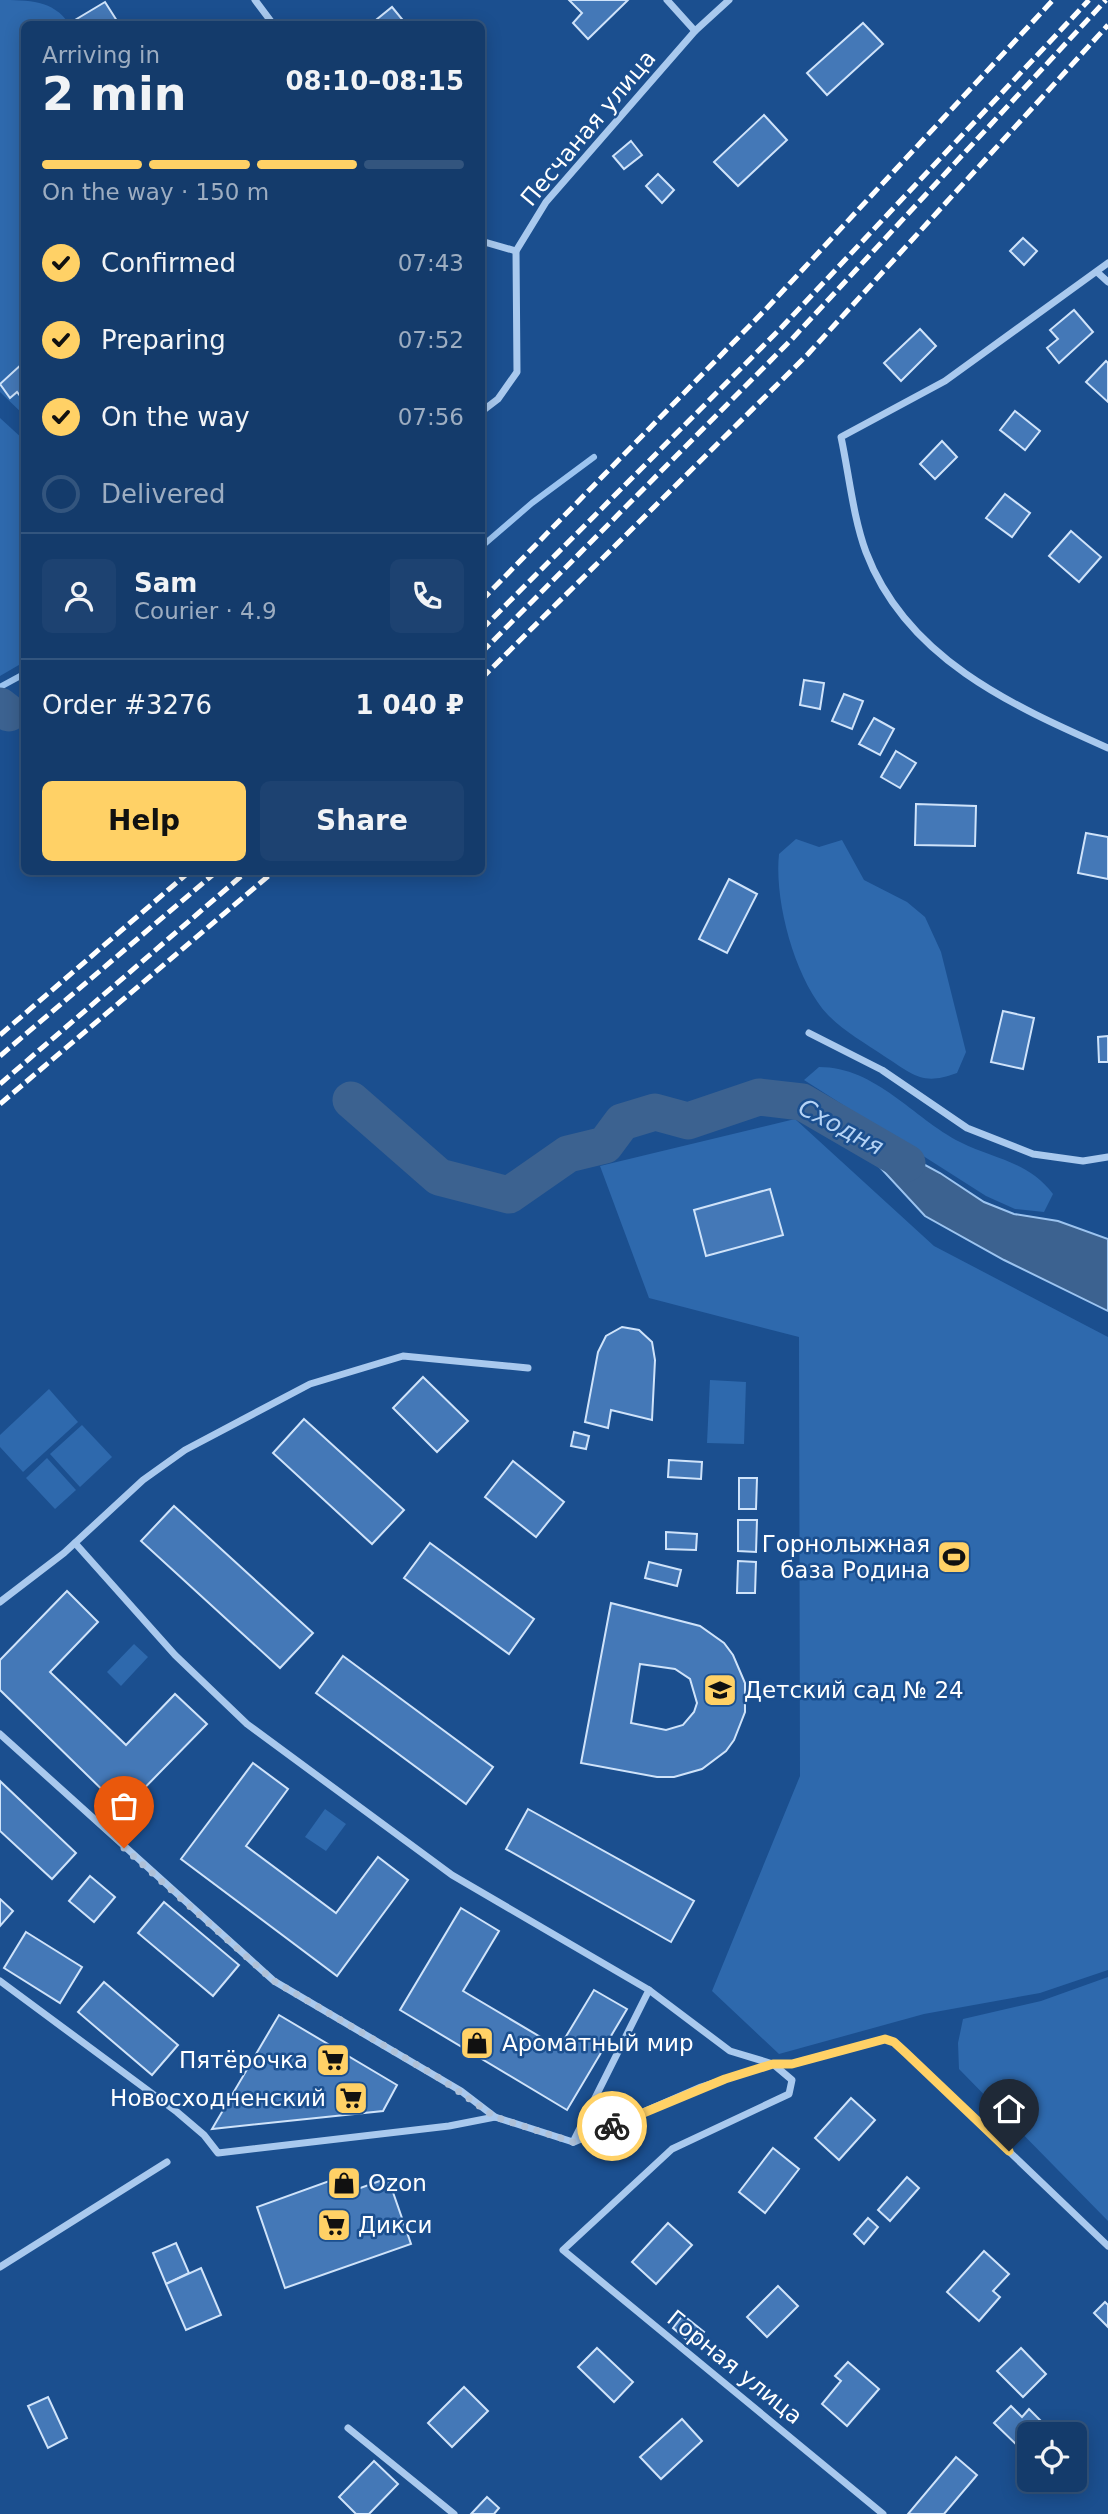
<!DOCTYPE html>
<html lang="en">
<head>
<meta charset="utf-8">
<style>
	:root { --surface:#143b6b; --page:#1d4271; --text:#f1f3f6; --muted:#9dadc1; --line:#33557e; --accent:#ffd166 }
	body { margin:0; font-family:"DejaVu Sans",sans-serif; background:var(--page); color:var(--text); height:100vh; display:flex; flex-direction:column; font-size:26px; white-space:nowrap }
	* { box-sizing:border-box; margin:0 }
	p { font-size:23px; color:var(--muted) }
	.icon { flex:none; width:38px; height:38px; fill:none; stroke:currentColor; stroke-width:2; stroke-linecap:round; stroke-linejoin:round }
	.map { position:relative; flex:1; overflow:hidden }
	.side { position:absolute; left:21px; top:21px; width:464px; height:854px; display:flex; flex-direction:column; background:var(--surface); border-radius:10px; box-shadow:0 4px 18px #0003,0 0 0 2px var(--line) }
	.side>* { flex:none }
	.tools { position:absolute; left:1017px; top:2422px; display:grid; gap:14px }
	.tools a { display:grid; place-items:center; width:70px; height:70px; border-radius:10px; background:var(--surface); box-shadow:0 4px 18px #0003,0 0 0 2px var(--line); font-size:35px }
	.pin { position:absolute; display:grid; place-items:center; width:60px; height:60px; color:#fff; margin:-72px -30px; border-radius:50% 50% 50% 0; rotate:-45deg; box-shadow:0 0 7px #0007 }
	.pin .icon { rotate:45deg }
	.courier { position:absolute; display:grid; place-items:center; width:70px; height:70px; margin:-35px; border:5px solid #ffd166; border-radius:50%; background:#fff; color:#222; box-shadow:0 2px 9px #0007 }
	.headline em { font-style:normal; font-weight:700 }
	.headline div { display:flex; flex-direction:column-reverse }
	.headline { display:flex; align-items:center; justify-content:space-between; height:119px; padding:0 21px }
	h1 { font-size:46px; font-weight:700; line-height:52px }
	.bar { display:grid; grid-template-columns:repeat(4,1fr); gap:10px 7px; align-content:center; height:84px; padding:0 21px }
	.bar i { height:9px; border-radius:5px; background:var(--line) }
	.bar .current { background:var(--accent) }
	.bar p { grid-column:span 4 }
	.line { display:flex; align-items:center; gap:18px; padding:0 21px; border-top:2px solid var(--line) }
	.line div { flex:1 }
	.round { display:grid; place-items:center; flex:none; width:74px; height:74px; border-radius:10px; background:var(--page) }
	ol { padding:0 21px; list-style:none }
	li { display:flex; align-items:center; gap:21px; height:77px }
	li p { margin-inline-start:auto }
	li .icon { padding:7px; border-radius:50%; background:var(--accent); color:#111; stroke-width:4 }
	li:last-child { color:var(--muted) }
	li i { width:38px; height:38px; border:4px solid var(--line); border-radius:50% }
	.button { display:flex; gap:14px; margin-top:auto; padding:14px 21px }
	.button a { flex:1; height:80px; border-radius:10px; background:var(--accent); color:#111; font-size:28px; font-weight:700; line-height:80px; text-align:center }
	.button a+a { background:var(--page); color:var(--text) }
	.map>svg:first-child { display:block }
	.green { fill:#2e69ad }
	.water { fill:#3c6290; stroke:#9cc4f0; stroke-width:2 }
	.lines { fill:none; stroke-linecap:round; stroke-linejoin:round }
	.stream { stroke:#9cc4f0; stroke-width:6 }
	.river { stroke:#3c6290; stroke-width:37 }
	.building { fill:#4478b7; stroke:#cfe3fa; stroke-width:2; fill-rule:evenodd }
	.minor { stroke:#a9c9ee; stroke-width:7 }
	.rail { stroke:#fff; stroke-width:5; stroke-dasharray:12 5; stroke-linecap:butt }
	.done { stroke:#afc1d8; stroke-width:7; stroke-dasharray:0 12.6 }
	.route { stroke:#ffd166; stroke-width:9 }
	.labels { text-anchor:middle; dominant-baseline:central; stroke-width:5; stroke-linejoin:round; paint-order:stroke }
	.street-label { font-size:23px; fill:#fff; stroke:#1b4f8f }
	.poi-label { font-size:23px; fill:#fff; stroke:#1b4f8f; text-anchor:start }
	.water-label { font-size:24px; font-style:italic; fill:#b5d3f5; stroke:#1b4f8f }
</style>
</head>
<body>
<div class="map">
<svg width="1108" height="2514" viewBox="0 0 1108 2514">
	<rect width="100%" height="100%" fill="#1b4f8f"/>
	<g class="green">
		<path d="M 0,0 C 28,0 54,0 69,24 L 24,24 L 24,415 L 0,392 Z"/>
		<polygon points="0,418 24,440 24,662 0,676"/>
		<path d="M 796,839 L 819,847 L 842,840 L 864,880 L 907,902 L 925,917 L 941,952 L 966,1052 L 957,1073 C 922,1086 914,1075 884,1056 C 865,1043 845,1032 828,1015 C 795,980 774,901 779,854 Z"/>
		<path d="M 819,1067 C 876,1067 913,1118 960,1142 C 996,1160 1028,1161 1053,1194 L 1044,1212 L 1015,1209 L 986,1196 L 804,1080 Z"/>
		<polygon points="795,1119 934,1246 1108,1337 1108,1970 1040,1993 924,2014 779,2054 712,1991 800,1776 799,1337 649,1298 600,1166"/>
		<polygon points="710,1380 746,1382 744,1444 707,1443"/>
		<polygon points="49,1389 78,1422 23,1472 0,1447 0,1435"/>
		<polygon points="82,1425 112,1457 80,1487 50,1454"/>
		<polygon points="47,1458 76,1490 55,1509 26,1478"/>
		<polygon points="134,1644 148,1657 121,1686 107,1672"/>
		<polygon points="325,1809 346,1824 326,1851 305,1837"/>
		<polygon points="1108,1977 1108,2221 959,2069 958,2043 963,2019 1041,2001"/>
	</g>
	<polygon class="water" points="868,1134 940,1173 984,1202 1014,1214 1058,1221 1108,1239 1108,1311 1004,1260 925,1216 876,1163 864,1138"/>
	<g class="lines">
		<g class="stream">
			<polyline points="481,547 532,503 594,457"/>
			<polyline points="0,687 24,674"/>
		</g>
		<g class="river">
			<polyline points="0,706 9,713"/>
			<polyline points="351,1100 439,1177 509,1195 568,1154 605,1145 622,1122 655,1112 688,1121 759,1097 802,1102 907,1163"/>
		</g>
	</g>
	<g class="building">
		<polygon points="569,0 628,0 588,39 573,23 582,13"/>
		<polygon points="105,2 119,24 78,24 75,20"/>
		<polygon points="392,7 406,24 371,24"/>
		<polygon points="863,23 883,44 827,95 807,73"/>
		<polygon points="764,115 787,140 738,186 714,162"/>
		<polygon points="631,141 642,155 624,169 613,156"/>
		<polygon points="658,174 674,190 662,203 646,186"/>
		<polygon points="1023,238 1037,251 1024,265 1010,251"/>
		<polygon points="1074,310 1093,332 1059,363 1047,348 1058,339 1050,330"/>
		<polygon points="920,329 936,346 901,381 884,363"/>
		<polygon points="1106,361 1108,363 1108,402 1086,382"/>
		<polygon points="24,362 24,401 17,392 10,398 0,384"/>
		<polygon points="1015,411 1040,431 1025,450 1000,430"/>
		<polygon points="942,441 957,457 935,479 920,464"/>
		<polygon points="1005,494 1030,513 1012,537 986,518"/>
		<polygon points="1071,531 1101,557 1079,582 1049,556"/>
		<polygon points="804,680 824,683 820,709 800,705"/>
		<polygon points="844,694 863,701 852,729 832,721"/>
		<polygon points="874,718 894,729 880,755 859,744"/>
		<polygon points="896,751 916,763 900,788 881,777"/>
		<polygon points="916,804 976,806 975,846 915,845"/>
		<polygon points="1086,833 1108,837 1108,879 1078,873"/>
		<polygon points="729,879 757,894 727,953 699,939"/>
		<polygon points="1003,1011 1034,1018 1023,1069 991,1062"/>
		<polygon points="1108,1036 1108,1062 1099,1062 1098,1037"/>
		<polygon points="770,1189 783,1235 706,1256 694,1210"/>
		<polygon points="622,1327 639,1330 652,1342 655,1360 652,1420 611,1410 608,1428 585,1422 598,1352 606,1336"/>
		<polygon points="423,1377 468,1421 437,1452 393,1408"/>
		<polygon points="304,1419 404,1510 372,1544 273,1453"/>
		<polygon points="574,1432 589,1436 586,1449 571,1446"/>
		<polygon points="669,1460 702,1462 701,1479 668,1477"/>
		<polygon points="513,1461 564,1502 536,1537 485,1497"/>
		<polygon points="739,1478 757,1478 756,1509 739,1509"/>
		<polygon points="174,1506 313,1633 280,1668 141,1541"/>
		<polygon points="738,1520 757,1520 756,1552 738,1551"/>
		<polygon points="666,1532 697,1534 696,1550 666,1549"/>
		<polygon points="430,1543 534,1619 509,1654 404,1578"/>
		<polygon points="738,1561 756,1562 755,1593 737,1593"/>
		<polygon points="649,1562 681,1570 677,1586 645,1578"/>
		<polygon points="67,1591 98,1622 50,1672 126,1745 175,1694 207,1724 123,1810 0,1690 0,1660"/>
		<path d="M 611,1603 L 700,1626 L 724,1643 L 733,1655 L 745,1683 L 745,1712 L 734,1740 L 726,1751 L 702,1769 L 674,1777 L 657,1777 L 581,1763 ZM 640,1664 L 675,1669 L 690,1679 L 697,1703 L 694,1712 L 683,1725 L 666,1730 L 631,1723 Z"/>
		<polygon points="343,1656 493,1767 466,1804 316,1693"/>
		<polygon points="253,1763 288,1789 246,1846 336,1913 378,1857 408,1880 337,1976 181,1859"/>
		<polygon points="0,1781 76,1853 52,1879 0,1831"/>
		<polygon points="528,1809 694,1901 671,1942 506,1849"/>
		<polygon points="90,1876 115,1897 94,1922 69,1901"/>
		<polygon points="0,1899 13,1911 0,1926"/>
		<polygon points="164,1902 239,1965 213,1996 138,1933"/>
		<polygon points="461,1908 499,1931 463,1991 559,2048 594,1990 627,2009 567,2110 400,2010"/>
		<polygon points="26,1932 82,1967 60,2003 4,1968"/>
		<polygon points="104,1982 178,2045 152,2075 78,2012"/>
		<polygon points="279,2015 397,2085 383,2111 212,2129"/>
		<polygon points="851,2098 875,2120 839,2160 815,2138"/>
		<polygon points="773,2148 799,2169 765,2213 739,2192"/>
		<polygon points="346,2175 352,2191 388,2178 411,2244 285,2288 257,2207"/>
		<polygon points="907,2177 919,2188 890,2221 878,2210"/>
		<polygon points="868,2218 878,2227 864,2244 854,2234"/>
		<polygon points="668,2223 692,2245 656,2284 632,2262"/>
		<polygon points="176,2243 189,2273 166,2284 153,2253"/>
		<polygon points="984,2251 1009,2274 993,2291 1000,2297 979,2321 947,2292"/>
		<polygon points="201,2268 221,2315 186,2330 166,2284"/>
		<polygon points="778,2286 798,2306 767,2337 747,2317"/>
		<polygon points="1105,2302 1108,2305 1108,2327 1094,2313"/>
		<polygon points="683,2315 704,2332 693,2345 673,2328"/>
		<polygon points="597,2348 633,2382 614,2402 578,2367"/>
		<polygon points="1021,2348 1046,2374 1023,2397 997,2371"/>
		<polygon points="848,2362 879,2389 847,2426 822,2404 841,2381 835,2376"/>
		<polygon points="464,2387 488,2411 452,2447 428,2423"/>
		<polygon points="48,2397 67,2438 48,2448 28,2406"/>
		<polygon points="1011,2406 1022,2417 1029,2409 1042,2422 1019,2447 994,2423"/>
		<polygon points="682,2419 702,2441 661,2479 640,2457"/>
		<polygon points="956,2457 977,2475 944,2514 908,2514"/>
		<polygon points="374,2461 398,2484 369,2514 356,2514 339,2497"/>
		<polygon points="487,2497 499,2508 494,2514 471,2514"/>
	</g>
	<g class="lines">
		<g class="minor">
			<polyline points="255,0 273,24"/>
			<polyline points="667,0 695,31"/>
			<polyline points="481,241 516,251"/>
			<path d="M 1108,263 L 945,381 L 841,437 C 849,474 853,517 866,552 C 906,658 1011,705 1108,748"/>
			<polyline points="1097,272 1108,282"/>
			<polyline points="481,412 498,399 517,372 516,251 546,202 695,31 729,0"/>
			<polyline points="809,1033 882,1070 967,1128 1033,1154 1083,1161 1108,1157"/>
			<polyline points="75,1543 175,1655 247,1724 452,1875 649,1990 573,2142"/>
			<polyline points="0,1602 64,1553 143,1480 185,1450 310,1384 403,1356 528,1368"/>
			<polyline points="0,1734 274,1981 461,2091 495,2117"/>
			<polyline points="0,1981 177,2112 204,2135 218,2153 449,2126 495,2117 573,2142"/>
			<polyline points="649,1990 730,2051 773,2064 792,2080 789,2094 672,2149 563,2250 883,2514"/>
			<polyline points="574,2142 701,2087 773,2064 792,2064 885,2039 894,2042 906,2053 1108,2246"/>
			<polyline points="0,2267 167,2162"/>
			<polyline points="348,2428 454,2514"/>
		</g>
		<g class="rail">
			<polyline points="481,601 767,308 1053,0"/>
			<polyline points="481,630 781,328 1089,0"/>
			<polyline points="481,653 792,339 1106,0"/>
			<polyline points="481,679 808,354 1108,25"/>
			<polyline points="0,1035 189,872"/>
			<polyline points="0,1056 216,872"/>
			<polyline points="0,1084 246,872"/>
			<polyline points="0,1104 273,872"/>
		</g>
	</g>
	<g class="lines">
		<polyline class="done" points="124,1848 274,1981 441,2079 495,2117 573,2142 612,2126"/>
		<polyline class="route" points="612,2126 725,2079 773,2064 792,2064 885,2039 894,2042 906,2053 1009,2151"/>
	</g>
	<defs>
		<g id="stadium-square" transform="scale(1.75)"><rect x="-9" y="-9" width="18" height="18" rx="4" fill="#ffd166" stroke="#1b4f8f"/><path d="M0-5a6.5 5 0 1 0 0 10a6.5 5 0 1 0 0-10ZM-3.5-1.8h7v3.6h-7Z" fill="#111"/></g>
		<g id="school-square" transform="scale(1.75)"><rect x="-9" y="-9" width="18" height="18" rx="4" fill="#ffd166" stroke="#1b4f8f"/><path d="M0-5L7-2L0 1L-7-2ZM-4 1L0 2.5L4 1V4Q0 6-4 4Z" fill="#111"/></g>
		<g id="shop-square" transform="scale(1.75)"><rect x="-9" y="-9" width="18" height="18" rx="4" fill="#ffd166" stroke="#1b4f8f"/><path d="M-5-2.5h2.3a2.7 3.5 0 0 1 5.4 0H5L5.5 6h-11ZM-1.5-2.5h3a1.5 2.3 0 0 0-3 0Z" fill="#111"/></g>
		<g id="supermarket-square" transform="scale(1.75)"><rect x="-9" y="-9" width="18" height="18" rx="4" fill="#ffd166" stroke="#1b4f8f"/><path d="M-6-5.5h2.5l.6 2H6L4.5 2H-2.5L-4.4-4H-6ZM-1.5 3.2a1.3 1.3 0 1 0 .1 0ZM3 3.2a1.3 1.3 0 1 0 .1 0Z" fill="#111"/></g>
	</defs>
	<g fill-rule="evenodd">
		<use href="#stadium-square" x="954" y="1557"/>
		<use href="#school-square" x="720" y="1690"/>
		<use href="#shop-square" x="477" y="2043"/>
		<use href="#supermarket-square" x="333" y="2060"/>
		<use href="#supermarket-square" x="351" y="2098"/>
		<use href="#shop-square" x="344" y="2183"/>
		<use href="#supermarket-square" x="334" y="2225"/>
	</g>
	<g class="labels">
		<g class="street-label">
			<text transform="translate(588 128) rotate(-50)">Песчаная улица</text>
			<text transform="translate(735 2367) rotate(39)">Горная улица</text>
		</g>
		<g class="poi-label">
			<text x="930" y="1544" text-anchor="end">Горнолыжная<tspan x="930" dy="26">база Родина</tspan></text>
			<text x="744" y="1690">Детский сад № 24</text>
			<text x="502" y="2043">Ароматный мир</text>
			<text x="308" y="2060" text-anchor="end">Пятёрочка</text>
			<text x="326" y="2098" text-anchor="end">Новосходненский</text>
			<text x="368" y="2183">Ozon</text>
			<text x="358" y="2225">Дикси</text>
		</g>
		<g class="water-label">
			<text transform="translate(841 1127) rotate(28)">Сходня</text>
		</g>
	</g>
</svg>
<div class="tools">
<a><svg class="icon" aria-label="locate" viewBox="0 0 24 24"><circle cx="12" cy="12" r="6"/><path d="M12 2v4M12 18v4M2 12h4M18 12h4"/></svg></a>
</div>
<div class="pin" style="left:124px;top:1848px;background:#ea580c"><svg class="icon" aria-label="bag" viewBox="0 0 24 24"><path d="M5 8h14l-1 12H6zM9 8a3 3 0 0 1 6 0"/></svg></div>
<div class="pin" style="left:1009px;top:2151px;background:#1f2937"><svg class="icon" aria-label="home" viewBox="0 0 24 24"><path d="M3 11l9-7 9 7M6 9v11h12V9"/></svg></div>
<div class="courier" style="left:612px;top:2126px"><svg class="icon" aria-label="bike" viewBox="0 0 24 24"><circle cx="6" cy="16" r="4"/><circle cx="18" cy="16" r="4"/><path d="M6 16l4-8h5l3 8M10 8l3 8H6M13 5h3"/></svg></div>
<section class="side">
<div class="headline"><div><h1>2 min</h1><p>Arriving in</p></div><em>08:10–08:15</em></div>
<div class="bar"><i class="current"></i><i class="current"></i><i class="current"></i><i></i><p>On the way · 150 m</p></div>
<ol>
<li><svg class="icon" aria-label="check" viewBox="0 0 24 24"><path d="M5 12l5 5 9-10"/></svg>Confirmed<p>07:43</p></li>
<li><svg class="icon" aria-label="check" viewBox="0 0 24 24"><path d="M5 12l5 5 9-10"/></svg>Preparing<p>07:52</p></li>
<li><svg class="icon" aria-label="check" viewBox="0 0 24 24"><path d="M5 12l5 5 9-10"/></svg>On the way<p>07:56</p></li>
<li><i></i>Delivered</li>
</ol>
<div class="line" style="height:126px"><a class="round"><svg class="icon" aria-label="person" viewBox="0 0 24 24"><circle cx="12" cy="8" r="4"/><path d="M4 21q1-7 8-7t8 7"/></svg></a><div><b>Sam</b><p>Courier · 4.9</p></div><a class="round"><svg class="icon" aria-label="phone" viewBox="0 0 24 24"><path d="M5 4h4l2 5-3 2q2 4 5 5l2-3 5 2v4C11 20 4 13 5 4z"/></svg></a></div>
<div class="line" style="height:91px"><div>Order #3276</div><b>1 040 ₽</b></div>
<div class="button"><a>Help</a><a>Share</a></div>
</section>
</div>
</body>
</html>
